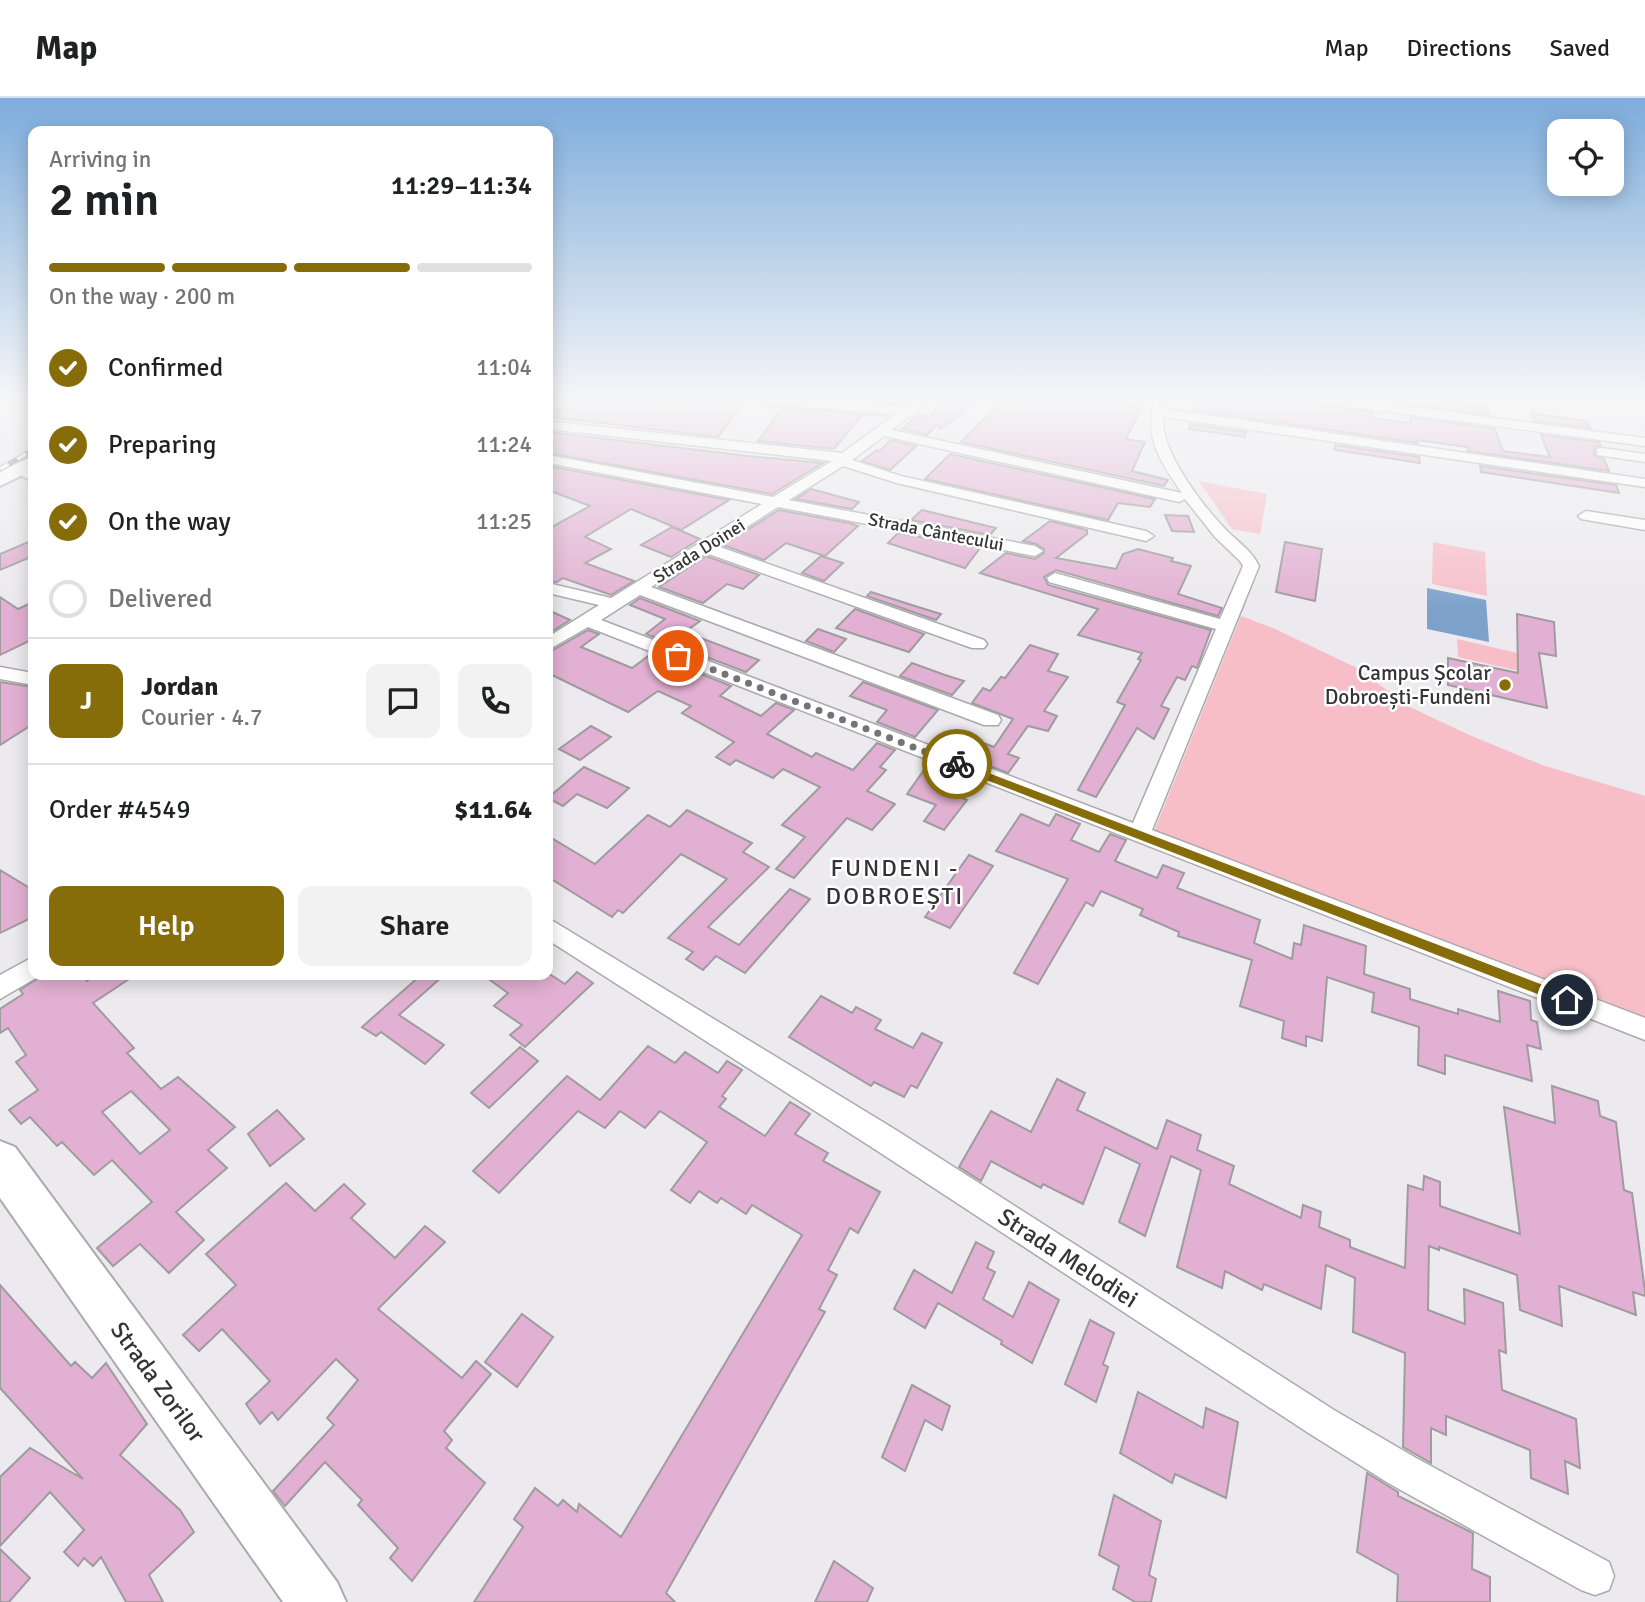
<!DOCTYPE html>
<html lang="en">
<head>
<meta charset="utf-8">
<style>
	:root { --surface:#fff; --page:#f2f2f2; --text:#202124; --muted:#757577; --line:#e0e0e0; --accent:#876c0a }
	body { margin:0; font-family:Signika,sans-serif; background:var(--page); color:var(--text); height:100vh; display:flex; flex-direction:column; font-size:26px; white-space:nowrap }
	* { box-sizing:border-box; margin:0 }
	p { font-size:23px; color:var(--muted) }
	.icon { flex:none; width:38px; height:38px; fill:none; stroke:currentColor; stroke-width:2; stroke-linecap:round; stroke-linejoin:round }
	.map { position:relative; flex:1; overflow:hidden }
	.sheet { position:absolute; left:28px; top:28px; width:525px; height:854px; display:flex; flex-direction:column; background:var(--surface); border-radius:14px; box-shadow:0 4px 18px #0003 }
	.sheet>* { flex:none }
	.buttons { position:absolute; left:1547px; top:21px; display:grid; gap:14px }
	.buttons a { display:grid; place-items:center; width:77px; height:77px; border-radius:14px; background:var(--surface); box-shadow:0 4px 18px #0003; font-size:35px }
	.pin { position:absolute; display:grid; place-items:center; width:60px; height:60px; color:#fff; margin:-30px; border:4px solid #fff; border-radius:50%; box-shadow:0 2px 7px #0007 }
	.courier { position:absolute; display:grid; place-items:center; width:70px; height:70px; margin:-35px; border:5px solid #876c0a; border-radius:50%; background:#fff; color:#222; box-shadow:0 2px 9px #0007 }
	.summary em { font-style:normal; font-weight:600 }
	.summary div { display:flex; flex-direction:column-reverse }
	.summary { display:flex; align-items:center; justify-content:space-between; height:119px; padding:0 21px }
	h1 { font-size:46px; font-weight:600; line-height:52px }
	.bar { display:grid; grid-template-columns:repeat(4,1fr); gap:10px 7px; align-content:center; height:84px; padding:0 21px }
	.bar i { height:9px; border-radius:5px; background:var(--line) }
	.bar .active { background:var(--accent) }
	.bar p { grid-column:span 4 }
	.line { display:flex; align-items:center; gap:18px; padding:0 21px; border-top:2px solid var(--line) }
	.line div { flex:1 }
	.round { display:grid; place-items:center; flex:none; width:74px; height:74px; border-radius:14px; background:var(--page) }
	ol { padding:0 21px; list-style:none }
	li { display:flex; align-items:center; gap:21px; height:77px }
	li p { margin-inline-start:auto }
	li .icon { padding:7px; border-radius:50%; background:var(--accent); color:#fff; stroke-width:4 }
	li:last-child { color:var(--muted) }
	li i { width:38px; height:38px; border:4px solid var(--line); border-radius:50% }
	.cta { display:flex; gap:14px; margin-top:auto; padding:14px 21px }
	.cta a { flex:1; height:80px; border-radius:14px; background:var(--accent); color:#fff; font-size:28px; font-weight:600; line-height:80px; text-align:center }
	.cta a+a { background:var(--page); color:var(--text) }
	header { display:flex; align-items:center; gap:42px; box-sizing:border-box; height:98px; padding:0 35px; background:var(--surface); border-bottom:2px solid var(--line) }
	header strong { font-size:33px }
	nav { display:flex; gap:38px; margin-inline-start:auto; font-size:24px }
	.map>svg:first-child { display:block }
	.green { fill:#f7bec8 }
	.water { fill:#7ea1cb }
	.building { fill:#e2b0d2; stroke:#9f9b9e; stroke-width:2; fill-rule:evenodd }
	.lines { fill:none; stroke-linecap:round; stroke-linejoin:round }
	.street-casing { stroke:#aba9ad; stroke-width:3 }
	.secondary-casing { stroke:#aba9ad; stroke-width:4 }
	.street { fill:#fff; fill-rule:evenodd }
	.secondary { fill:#fff; fill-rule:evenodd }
	.rail-casing { stroke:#878588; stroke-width:5 }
	.rail { stroke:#fff; stroke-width:3.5; stroke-dasharray:10; stroke-linecap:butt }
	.route { fill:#876c0a }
	.done { stroke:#747376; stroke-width:7; stroke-dasharray:0 12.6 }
	.poi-dot { fill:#876c0a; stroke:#fff; stroke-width:2.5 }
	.labels { text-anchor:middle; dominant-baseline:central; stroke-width:5; stroke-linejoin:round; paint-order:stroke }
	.far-street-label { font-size:18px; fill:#343335; stroke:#fff }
	.poi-label { font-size:21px; fill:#343335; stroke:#fff; text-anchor:end }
	.quarter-label { font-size:24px; letter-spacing:2px; fill:#343335; stroke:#fff }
	.near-street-label { font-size:24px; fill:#343335; stroke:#fff }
</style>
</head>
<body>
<header>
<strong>Map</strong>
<nav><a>Map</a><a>Directions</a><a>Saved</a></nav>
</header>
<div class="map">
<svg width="1645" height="1504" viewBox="0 0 1645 1504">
	<rect width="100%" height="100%" fill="#eceaee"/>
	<g class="green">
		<polygon points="1199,383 1267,396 1260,436 1232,431"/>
		<polygon points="1433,444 1485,454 1487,498 1432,486"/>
		<polygon points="1241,518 1273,530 1357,570 1410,609 1467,636 1542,667 1645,698 1645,924 1153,736"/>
		<polygon points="1457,541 1539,560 1541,578 1458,559"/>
	</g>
	<polygon class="water" points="1427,490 1486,502 1489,544 1427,531"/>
	<g class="building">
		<polygon points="570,301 652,301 676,304 679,301 728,301 725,305 741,307 718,339 550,319"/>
		<polygon points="945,301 980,301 941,331 936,327 927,337 902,331 917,317 929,319"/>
		<polygon points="1023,301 1125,301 1122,307 1141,310 1126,341 1145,344 1132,373 1168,382 1164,388 961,344 1001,304 1019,307"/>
		<polygon points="1196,301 1315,301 1323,308 1372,314 1373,320 1411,325 1410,319 1495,331 1503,353 1550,359 1541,337 1599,344 1601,348 1595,349 1594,357 1604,361 1609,373 1468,353 1468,349 1416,342 1417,345 1193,312"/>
		<polygon points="1406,301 1487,309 1490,317 1407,306"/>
		<polygon points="793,310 886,318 862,317 834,351 758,343 781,311"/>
		<polygon points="1531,315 1586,323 1590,330 1535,323"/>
		<polygon points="1190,326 1246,334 1245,339 1189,331"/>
		<polygon points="549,334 748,358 823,365 772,396 548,355"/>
		<polygon points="891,342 916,348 890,372 862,363 877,352 880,353"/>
		<polygon points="1335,347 1419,359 1420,365 1335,352"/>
		<polygon points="950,356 1155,401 1150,409 1118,405 1108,422 925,381"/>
		<polygon points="548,368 729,402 681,432 631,411 585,439 611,451 585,465 634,483 611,497 563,480 557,484 548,483 548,431 590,408 548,392"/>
		<polygon points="1480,368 1616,387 1619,395 1481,374"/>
		<polygon points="811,391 859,404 852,411 796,401"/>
		<polygon points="779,412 849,425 858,428 825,458 786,445 764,462 723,447"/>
		<polygon points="922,412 996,430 990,437 911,422"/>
		<polygon points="1165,417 1188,418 1194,434 1172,433"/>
		<polygon points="1050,423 1087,432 1087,436 1056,460 1116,471 1123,456 1138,451 1173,460 1171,463 1191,468 1178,496 1222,510 1218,518 1056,472 1044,479 1048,487 1211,532 1197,570 1192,568 1185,582 1177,579 1161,608 1169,611 1154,641 1137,630 1096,699 1078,692 1125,607 1117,604 1141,562 1138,561 1142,555 1078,537 1098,511 980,475 1006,455 1035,461 1044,455 1044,451 1036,446 1023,443"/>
		<polygon points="672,429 700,441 671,459 641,447"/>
		<polygon points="898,435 980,450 965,470 888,445"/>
		<polygon points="33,442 33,458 0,472 0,456"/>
		<polygon points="1285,444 1322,451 1315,503 1276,494"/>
		<polygon points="706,458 759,477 743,491 727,486 703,505 659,489"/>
		<polygon points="821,458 843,465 824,483 802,475"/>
		<polygon points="871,494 918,509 941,516 936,522 867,498"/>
		<polygon points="0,499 18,511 33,504 33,541 0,557"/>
		<polygon points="640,500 700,523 685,534 759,562 746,574 646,536 665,521 630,507"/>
		<polygon points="855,511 924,536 909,554 836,530"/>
		<polygon points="548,512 570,522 548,536"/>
		<polygon points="1517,516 1554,524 1556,558 1539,555 1547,610 1448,587 1448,560 1518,575"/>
		<polygon points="818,531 846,541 834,554 806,543"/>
		<polygon points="588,532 599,536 581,549 632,570 651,556 731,588 720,598 761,618 776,605 794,612 767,636 812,659 816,655 853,672 877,645 895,652 880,669 886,672 867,693 895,706 872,732 847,720 794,780 776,771 805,739 782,727 820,689 783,671 773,680 736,662 730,667 716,659 734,644 682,615 691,608 658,593 628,614 548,575 548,555"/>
		<polygon points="1030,547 1058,556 1048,573 1068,579 1044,613 1057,618 1048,633 1028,628 1008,656 1019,660 1008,675 941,649 952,633 994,649 1013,621 972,605 983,590 990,593 1001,579 1005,580"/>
		<polygon points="912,565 945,577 964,583 952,597 900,578"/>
		<polygon points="0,584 33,589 33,626 0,647"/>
		<polygon points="863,584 938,612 915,639 877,624 887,612 850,598"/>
		<polygon points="591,628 611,639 580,662 559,651"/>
		<polygon points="929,665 946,672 936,685 941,686 938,690 967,702 944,732 924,723 936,707 907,696"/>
		<polygon points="584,669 629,690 607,710 577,696 563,708 548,700"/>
		<polygon points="687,712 752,745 743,754 769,769 708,829 739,847 790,791 810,801 745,875 716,858 703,872 686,861 693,854 668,840 727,781 681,756 623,815 618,812 612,819 548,779 548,738 595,766 648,717 670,729"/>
		<polygon points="1021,716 1049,728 1056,716 1080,726 1071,742 1099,754 1110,736 1126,742 1115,763 1157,780 1163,767 1184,775 1177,790 1260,822 1254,845 1292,861 1294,845 1301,847 1304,827 1366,848 1364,876 1410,891 1410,901 1458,916 1458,911 1500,924 1498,893 1530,903 1531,922 1537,924 1541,951 1527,947 1532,983 1445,957 1445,976 1418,967 1419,929 1372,914 1374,895 1327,879 1322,943 1306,938 1306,948 1282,940 1284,923 1240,908 1252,862 1178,838 1179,834 1140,817 1143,811 1101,793 1093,808 1086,804 1038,886 1014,875 1068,781 996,753"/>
		<polygon points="969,757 993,768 950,830 925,819"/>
		<polygon points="0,772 33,792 33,819 0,835"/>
		<polygon points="577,874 593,885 525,949 510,937 522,927 494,908 508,895 483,877 551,877 565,886"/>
		<path d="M 43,877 L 81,877 L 87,883 L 95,877 L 135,877 L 93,905 L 134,950 L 127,955 L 161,991 L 178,979 L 235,1029 L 208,1052 L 227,1070 L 176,1114 L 204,1142 L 169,1175 L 140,1146 L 113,1168 L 97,1150 L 152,1104 L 112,1062 L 94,1077 L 62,1044 L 57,1048 L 30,1019 L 21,1026 L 9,1012 L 38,992 L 16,964 L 26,957 L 8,930 L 0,935 L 0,911 L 23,896 L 20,892 ZM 131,993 L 170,1032 L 140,1056 L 102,1014 Z"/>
		<polygon points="421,877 444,877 399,917 444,947 425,966 381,934 376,938 362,929"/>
		<polygon points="821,898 852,915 856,909 881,922 875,931 913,950 922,935 942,945 917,990 911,987 904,999 874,984 871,988 789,939"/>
		<polygon points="648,948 675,965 685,954 718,975 727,963 742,972 722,998 726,1001 719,1009 765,1038 790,1004 810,1016 795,1036 828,1055 823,1063 880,1094 858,1135 850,1130 828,1172 837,1177 819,1211 825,1214 666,1495 675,1504 474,1504 523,1429 514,1421 535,1390 558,1408 563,1402 577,1414 579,1406 621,1439 802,1137 752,1107 746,1116 721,1100 717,1105 699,1093 690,1105 671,1092 707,1044 660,1013 645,1030 620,1013 605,1030 578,1013 499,1095 473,1073 567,978 600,1002"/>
		<polygon points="520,949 538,963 489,1010 471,995"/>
		<polygon points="1057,981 1085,995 1077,1012 1157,1051 1167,1022 1201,1037 1197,1052 1234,1068 1229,1086 1301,1120 1303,1107 1321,1114 1319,1129 1350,1142 1350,1149 1405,1170 1408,1087 1423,1092 1424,1078 1440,1084 1440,1108 1520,1136 1504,1009 1555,1025 1552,988 1598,1003 1600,1018 1616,1024 1624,1092 1632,1095 1645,1193 1645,1198 1633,1194 1636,1217 1559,1188 1562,1228 1520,1212 1517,1177 1439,1149 1439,1152 1429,1148 1428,1212 1465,1226 1464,1191 1503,1205 1506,1255 1499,1252 1502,1292 1576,1321 1580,1370 1565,1363 1568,1396 1531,1380 1530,1352 1446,1318 1446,1337 1431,1330 1431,1365 1403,1349 1405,1255 1353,1234 1355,1180 1326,1167 1321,1211 1264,1186 1262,1192 1225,1173 1222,1190 1177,1169 1201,1072 1171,1058 1145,1138 1119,1124 1140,1066 1105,1049 1083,1106 1043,1086 1041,1090 991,1063 981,1083 959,1069 991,1013 1031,1034"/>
		<polygon points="277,1012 304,1041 270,1068 248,1036"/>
		<polygon points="286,1085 315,1113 344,1086 365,1106 351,1120 395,1160 425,1128 445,1144 378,1211 462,1280 476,1263 491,1276 444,1333 452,1342 446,1350 485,1385 412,1483 390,1460 398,1450 358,1407 362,1402 325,1364 285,1408 273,1393 334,1327 327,1320 358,1282 336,1261 278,1322 272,1314 260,1326 246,1306 270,1283 222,1231 199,1253 183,1237 236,1187 206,1156"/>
		<polygon points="976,1144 994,1154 987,1170 995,1174 983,1201 1013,1219 1029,1184 1059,1202 1032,1265 1001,1246 1002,1243 938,1205 925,1230 894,1211 914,1172 952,1195"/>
		<polygon points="0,1187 71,1268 75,1264 92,1280 106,1265 147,1326 120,1357 180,1412 194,1434 149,1477 163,1504 126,1504 101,1459 93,1468 84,1460 78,1468 64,1454 84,1432 50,1394 0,1448 0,1379 30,1350 83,1381 0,1290"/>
		<polygon points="522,1216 553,1239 517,1289 485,1264"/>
		<polygon points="1090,1222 1114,1235 1103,1266 1108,1269 1096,1304 1065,1286"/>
		<polygon points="912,1287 950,1308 942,1332 925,1322 905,1373 882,1359"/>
		<polygon points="1138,1294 1203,1330 1206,1310 1238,1324 1226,1400 1175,1376 1172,1385 1120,1355"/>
		<polygon points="1367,1375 1398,1394 1398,1398 1473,1435 1472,1471 1490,1479 1490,1504 1397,1504 1398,1477 1357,1454"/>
		<polygon points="1114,1397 1161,1423 1149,1477 1156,1481 1151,1504 1135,1504 1113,1491 1119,1468 1099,1457"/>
		<polygon points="0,1451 30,1480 9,1504 0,1504"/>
		<polygon points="834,1463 873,1490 867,1504 815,1504"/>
	</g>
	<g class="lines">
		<g class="street-casing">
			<g id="street">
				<path d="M 756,301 L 807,301 L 906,309 L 917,301 L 931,301 L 892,332 L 1182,395 C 1161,365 1142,337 1156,301 L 1168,301 L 1165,311 L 1645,381 L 1645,389 L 1163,319 C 1160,353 1203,408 1226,432 C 1238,444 1251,452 1259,468 L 1152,732 L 1645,920 L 1645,942 L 588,529 L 548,552 L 548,539 L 599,507 L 548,495 L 548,485 L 611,500 L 762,406 L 548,365 L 548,357 L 773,399 L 832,363 L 548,331 L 548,323 L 842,355 L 896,316 L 762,305 ZM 884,338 L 1179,404 L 1185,401 L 1215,439 L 1240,463 L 1243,468 L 1220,521 L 1055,475 L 1047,480 L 1049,484 L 1216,531 L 1133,725 L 601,522 L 640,497 L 984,627 L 998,627 L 1001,622 L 998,617 L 651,489 L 706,455 L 972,550 L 984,550 L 987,546 L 984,542 L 717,448 L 778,409 L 1035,458 L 1043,453 L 1035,448 L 789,402 L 843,368 L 897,385 L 1146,443 L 1154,438 L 1146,433 L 901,378 L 852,362 Z"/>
				<polygon points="1317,301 1351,301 1645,340 1645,348 1323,305"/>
				<polygon points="1602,350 1645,356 1645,364 1597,357 1597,351"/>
				<polygon points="18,368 33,374 33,384 11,372"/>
				<polygon points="1586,413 1645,422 1645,432 1581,421 1578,418"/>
				<polygon points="0,569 33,575 33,587 0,581"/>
				<polygon points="548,820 896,1032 1334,1312 1416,1360 1609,1464 1614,1478 1609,1492 1595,1497 1581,1492 1390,1386 1310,1336 876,1052 548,842"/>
				<polygon points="33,859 33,877 41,877 0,901 0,877"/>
			</g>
		</g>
		<g class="secondary-casing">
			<g id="secondary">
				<polygon points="33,358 33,372 0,388 0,373"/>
				<polygon points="0,1043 15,1049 337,1484 346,1504 283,1504 0,1100"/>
			</g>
		</g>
		<use href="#street" class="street"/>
		<use href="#secondary" class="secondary"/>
		<g class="rail-casing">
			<polyline id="rail" points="0,371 33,352"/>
		</g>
		<use href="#rail" class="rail"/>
	</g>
	<linearGradient id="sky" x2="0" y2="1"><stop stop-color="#7dacdc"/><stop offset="0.59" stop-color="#f6f6f7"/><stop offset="1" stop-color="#f6f6f7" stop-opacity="0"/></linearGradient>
	<rect width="1645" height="511" fill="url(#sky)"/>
	<polygon class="route" points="957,663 1572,898 1574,902 1572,906 1563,906 953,669 951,666"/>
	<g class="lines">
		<polyline class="done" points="678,558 957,666"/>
	</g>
	<circle class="poi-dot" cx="1505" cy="587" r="7"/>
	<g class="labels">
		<g class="far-street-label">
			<text transform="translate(936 434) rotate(11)">Strada Cântecului</text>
			<text transform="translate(699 453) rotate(-32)">Strada Doinei</text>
		</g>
		<g class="poi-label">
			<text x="1491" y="575">Campus Școlar<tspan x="1491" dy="24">Dobroești-Fundeni</tspan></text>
		</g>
		<g class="quarter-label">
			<text x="895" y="770">FUNDENI -<tspan x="895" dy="28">DOBROEȘTI</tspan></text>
		</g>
		<g class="near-street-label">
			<text transform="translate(1068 1160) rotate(33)">Strada Melodiei</text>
			<text transform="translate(158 1284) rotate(54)">Strada Zorilor</text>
		</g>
	</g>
</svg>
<div class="buttons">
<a><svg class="icon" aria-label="locate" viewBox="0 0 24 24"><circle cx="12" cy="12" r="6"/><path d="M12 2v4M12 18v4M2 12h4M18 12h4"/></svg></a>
</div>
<div class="pin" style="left:678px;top:558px;background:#ea580c"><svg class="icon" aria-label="bag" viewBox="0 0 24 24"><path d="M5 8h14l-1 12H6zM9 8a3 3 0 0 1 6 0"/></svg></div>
<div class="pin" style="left:1567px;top:902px;background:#1f2937"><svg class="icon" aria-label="home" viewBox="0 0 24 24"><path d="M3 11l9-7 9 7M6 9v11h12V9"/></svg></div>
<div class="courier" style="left:957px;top:666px"><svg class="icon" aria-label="bike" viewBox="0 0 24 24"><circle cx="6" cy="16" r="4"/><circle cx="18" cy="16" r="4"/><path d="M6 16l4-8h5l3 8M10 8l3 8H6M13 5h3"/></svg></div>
<section class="sheet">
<div class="summary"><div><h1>2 min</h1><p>Arriving in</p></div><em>11:29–11:34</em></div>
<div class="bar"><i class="active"></i><i class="active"></i><i class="active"></i><i></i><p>On the way · 200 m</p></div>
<ol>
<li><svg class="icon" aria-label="check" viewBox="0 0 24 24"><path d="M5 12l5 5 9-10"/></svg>Confirmed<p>11:04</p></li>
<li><svg class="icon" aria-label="check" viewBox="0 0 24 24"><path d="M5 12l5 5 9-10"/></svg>Preparing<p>11:24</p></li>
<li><svg class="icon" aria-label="check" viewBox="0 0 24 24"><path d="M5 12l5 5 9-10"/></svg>On the way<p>11:25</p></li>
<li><i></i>Delivered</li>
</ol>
<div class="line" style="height:126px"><b class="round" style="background:var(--accent);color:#fff">J</b><div><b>Jordan</b><p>Courier · 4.7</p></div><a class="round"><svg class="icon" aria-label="chat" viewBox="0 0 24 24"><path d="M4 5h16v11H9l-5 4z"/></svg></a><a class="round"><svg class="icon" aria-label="phone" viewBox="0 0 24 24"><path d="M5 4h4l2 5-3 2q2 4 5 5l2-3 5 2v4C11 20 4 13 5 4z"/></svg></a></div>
<div class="line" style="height:91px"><div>Order #4549</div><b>$11.64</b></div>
<div class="cta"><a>Help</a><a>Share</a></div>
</section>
</div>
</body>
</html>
